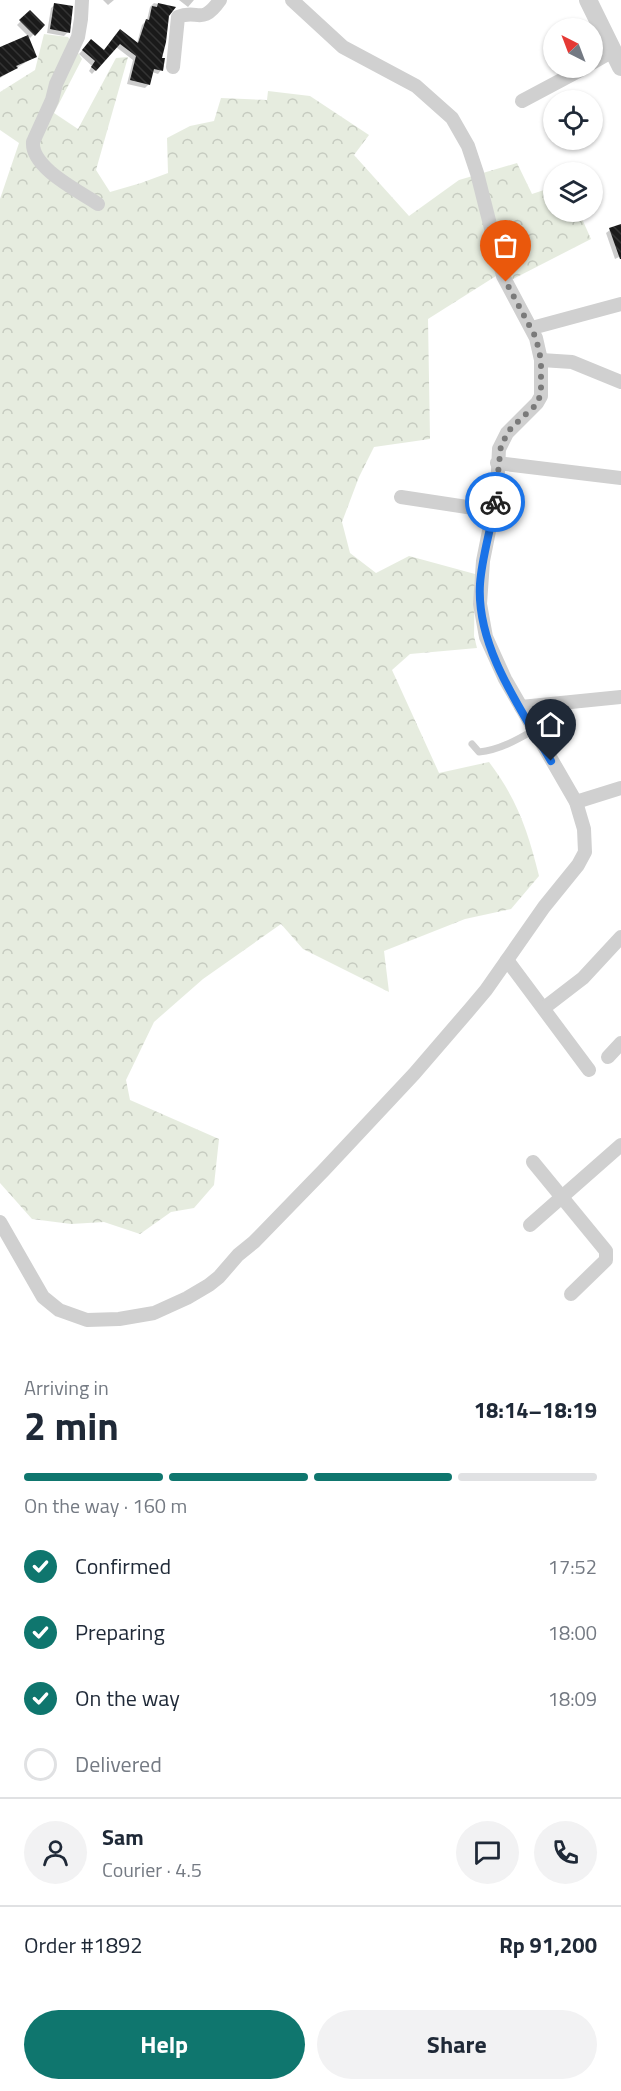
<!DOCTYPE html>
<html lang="en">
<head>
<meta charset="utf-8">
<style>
	:root { --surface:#fff; --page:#f2f2f3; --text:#1f2937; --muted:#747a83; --line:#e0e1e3; --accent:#0f766e }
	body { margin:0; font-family:"Titillium Web",sans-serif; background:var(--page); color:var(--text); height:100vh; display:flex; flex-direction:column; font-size:22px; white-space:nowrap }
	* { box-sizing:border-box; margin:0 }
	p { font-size:20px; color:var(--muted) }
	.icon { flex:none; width:33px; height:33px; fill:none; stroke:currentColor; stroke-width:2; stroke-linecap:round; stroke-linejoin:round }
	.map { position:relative; height:1359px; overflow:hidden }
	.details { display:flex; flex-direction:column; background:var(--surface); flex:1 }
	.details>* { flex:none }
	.needle { width:39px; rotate:318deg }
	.fabs { position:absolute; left:543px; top:18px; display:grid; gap:12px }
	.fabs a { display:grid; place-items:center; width:60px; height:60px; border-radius:50%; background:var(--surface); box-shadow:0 2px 4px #0004; font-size:30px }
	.pin { position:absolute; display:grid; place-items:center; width:51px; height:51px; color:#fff; margin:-62px -26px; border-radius:50% 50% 50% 0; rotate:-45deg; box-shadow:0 0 6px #0007 }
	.pin .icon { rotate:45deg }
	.courier { position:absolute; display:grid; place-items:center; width:60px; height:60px; margin:-30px; border:4px solid #1a73e8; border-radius:50%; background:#fff; color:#222; box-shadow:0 2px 8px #0007 }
	.headline em { font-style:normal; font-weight:700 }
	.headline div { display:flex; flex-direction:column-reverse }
	.headline { display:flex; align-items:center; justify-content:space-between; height:102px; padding:0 24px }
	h1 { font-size:39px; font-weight:700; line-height:45px }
	.bar { display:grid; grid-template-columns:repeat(4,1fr); gap:9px 6px; align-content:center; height:72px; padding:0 24px }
	.bar i { height:8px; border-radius:4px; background:var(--line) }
	.bar .active { background:var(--accent) }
	.bar p { grid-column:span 4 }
	.line { display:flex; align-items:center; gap:15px; padding:0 24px; border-top:2px solid var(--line) }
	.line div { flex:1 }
	.round { display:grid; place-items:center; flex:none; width:63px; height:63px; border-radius:32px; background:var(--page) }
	ol { padding:0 24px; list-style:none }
	li { display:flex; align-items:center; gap:18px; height:66px }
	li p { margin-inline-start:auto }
	li .icon { padding:6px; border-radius:50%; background:var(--accent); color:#fff; stroke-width:4 }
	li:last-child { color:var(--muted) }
	li i { width:33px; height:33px; border:3px solid var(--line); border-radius:50% }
	.primary-button { display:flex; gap:12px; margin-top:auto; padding:12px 24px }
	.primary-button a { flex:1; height:69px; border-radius:36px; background:var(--accent); color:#fff; font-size:24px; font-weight:700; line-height:69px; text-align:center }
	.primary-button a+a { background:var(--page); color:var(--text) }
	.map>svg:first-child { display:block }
	.forest { fill:url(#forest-crowns) }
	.shadow { fill:#0003 }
	.building { fill:url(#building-back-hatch) }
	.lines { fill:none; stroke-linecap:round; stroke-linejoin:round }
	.service { stroke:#d0d0d0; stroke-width:7 }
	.minor { stroke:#d0d0d0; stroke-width:14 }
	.tertiary { stroke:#d0d0d0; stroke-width:18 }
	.done { stroke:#7a7a7a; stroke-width:6; stroke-dasharray:0 10.8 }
	.route { stroke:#1a73e8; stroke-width:8 }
</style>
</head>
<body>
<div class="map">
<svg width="621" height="1359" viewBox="0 0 621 1359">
	<defs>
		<pattern id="forest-crowns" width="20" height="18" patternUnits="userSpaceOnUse" patternTransform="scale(1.5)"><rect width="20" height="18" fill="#e6ecdf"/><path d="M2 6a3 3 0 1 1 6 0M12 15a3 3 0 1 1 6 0" fill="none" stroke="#c6cbc0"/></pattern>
		<pattern id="building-back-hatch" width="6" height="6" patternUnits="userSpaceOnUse" patternTransform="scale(1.5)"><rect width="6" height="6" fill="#1a1a1a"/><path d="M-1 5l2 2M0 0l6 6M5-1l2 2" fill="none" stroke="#333"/></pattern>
	</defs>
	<rect width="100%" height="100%" fill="#fff"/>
	<path class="forest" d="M 44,34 L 68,37 L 82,59 L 54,113 L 78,129 L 116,58 L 128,57 L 96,170 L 110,192 L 141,183 L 168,173 L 167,138 L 190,126 L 214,121 L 221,98 L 267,100 L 268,91 L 310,96 L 369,135 L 354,155 L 409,216 L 459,180 L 517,163 L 532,194 L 553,187 L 554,212 L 579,212 L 591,239 L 513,279 L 496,276 L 428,319 L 430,439 L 374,447 L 359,477 L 342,522 L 350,553 L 376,573 L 409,556 L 475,574 L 474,636 L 477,648 L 410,654 L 392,670 L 439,773 L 489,762 C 517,799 528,831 539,876 L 511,909 L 465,919 L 384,951 L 389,992 L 303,949 L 281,924 L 203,979 L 154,1022 L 126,1080 L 130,1100 L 219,1139 L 214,1185 L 194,1208 L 171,1212 L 140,1234 L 104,1222 L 71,1224 L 32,1219 L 0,1183 L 0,199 L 19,143 L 0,130 L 0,92 L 35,70 Z"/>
	<g class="shadow">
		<polygon points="103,0 114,0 108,5"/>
		<polygon points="179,0 194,0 188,7"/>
		<polygon points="154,3 174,8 168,16 160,59 161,70 158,74 152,72 149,84 145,88 127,84 133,60 116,47 92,74 89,71 92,66 79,54 91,41 103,52 116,34 137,43 142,25 147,20 150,7"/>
		<polygon points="55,5 68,32 64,36 47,33 51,8"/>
		<polygon points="30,12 43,25 30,38 17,25"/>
		<polygon points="0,48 36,56 0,78"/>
		<polygon points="621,226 621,256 615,259 606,233 610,230"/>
	</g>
	<g class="building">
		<polygon points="54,3 73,6 70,33 50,29"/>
		<polygon points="158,3 176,7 169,16 166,42 162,58 165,58 163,71 154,69 150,85 130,80 136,56 120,44 96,71 91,67 95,61 82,50 91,39 104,50 120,29 138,43 146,19 149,20 152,6 157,7"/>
		<polygon points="30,10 45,25 35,36 19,20"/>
		<polygon points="28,35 37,57 16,66 18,68 0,77 0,47"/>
		<polygon points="621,224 621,259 620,259 609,228"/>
	</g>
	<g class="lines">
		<path class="service" d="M 472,744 L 479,752 C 499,750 517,740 534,730"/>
		<g class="minor">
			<path d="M 82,0 L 81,19 L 78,37 L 56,84 L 52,100 L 33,142 C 31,168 79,191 98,204"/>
			<polyline points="592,63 613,51"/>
			<path d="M 173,67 L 178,17 C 198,8 201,27 220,0"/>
			<polyline points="522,101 584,68"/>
			<polyline points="532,328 621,304"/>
			<polyline points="541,360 572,362 621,382"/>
			<polyline points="497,463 621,478"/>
			<polyline points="401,497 493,511"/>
			<polyline points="521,707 621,697"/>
			<polyline points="576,802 621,788"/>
			<polyline points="507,960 589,1070"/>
			<polyline points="544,1008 583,978 621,937"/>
			<polyline points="608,1057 621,1043"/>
			<polyline points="533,1162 606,1251 606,1260 571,1294"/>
			<polyline points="0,1222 43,1297 59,1310 87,1320 119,1319 154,1313 187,1298 209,1285 219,1277 238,1255 254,1242 324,1170 414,1074 470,1009 486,990 544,907 578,865 585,852 584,829 576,802 505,679 486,637 480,604 483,561 497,491 499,449 507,433 537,403 541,396 541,360 536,338 503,276 477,173 468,146 452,118 416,86 343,47 292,0"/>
			<polyline points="530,1225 621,1145"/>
		</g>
		<polyline class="tertiary" points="588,0 621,67"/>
	</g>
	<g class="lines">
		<polyline class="done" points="495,502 501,445 511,428 537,404 541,393 541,360 536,338 506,282"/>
		<path class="route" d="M 495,502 C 491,530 482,556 480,584 C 476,647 521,709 551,761"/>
	</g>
</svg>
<div class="fabs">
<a><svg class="needle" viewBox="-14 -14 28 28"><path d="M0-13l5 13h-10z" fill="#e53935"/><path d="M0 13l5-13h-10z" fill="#747a83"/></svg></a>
<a><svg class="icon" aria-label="locate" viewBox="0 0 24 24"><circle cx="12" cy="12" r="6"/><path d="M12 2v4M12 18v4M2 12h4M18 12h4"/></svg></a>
<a><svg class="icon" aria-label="layers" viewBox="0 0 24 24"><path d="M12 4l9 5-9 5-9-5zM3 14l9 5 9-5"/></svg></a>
</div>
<div class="pin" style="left:506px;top:282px;background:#ea580c"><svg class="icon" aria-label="bag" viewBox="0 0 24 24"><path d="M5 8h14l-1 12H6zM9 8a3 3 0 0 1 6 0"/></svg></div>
<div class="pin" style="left:551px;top:761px;background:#1f2937"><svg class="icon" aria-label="home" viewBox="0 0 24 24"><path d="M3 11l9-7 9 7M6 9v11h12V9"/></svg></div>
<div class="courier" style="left:495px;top:502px"><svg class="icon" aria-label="bike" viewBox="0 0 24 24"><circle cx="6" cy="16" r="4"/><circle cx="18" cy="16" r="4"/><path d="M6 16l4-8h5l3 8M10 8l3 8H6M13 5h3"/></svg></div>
</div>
<section class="details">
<div class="headline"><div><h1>2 min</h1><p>Arriving in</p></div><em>18:14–18:19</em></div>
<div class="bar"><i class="active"></i><i class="active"></i><i class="active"></i><i></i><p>On the way · 160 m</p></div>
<ol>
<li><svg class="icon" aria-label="check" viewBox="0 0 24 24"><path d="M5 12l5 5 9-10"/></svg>Confirmed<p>17:52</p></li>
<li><svg class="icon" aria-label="check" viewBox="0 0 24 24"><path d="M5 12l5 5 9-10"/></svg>Preparing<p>18:00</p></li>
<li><svg class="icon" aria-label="check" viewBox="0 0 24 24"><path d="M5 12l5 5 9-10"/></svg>On the way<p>18:09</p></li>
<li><i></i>Delivered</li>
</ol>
<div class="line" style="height:108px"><a class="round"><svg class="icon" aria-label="person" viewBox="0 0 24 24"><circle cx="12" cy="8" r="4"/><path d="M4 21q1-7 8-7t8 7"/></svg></a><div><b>Sam</b><p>Courier · 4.5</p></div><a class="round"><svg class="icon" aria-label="chat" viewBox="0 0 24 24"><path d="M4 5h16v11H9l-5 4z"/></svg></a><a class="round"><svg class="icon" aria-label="phone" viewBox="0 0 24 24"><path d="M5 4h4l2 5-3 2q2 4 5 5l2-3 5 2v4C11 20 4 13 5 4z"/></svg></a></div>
<div class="line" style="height:78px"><div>Order #1892</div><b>Rp 91,200</b></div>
<div class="primary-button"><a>Help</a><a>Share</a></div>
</section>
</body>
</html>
